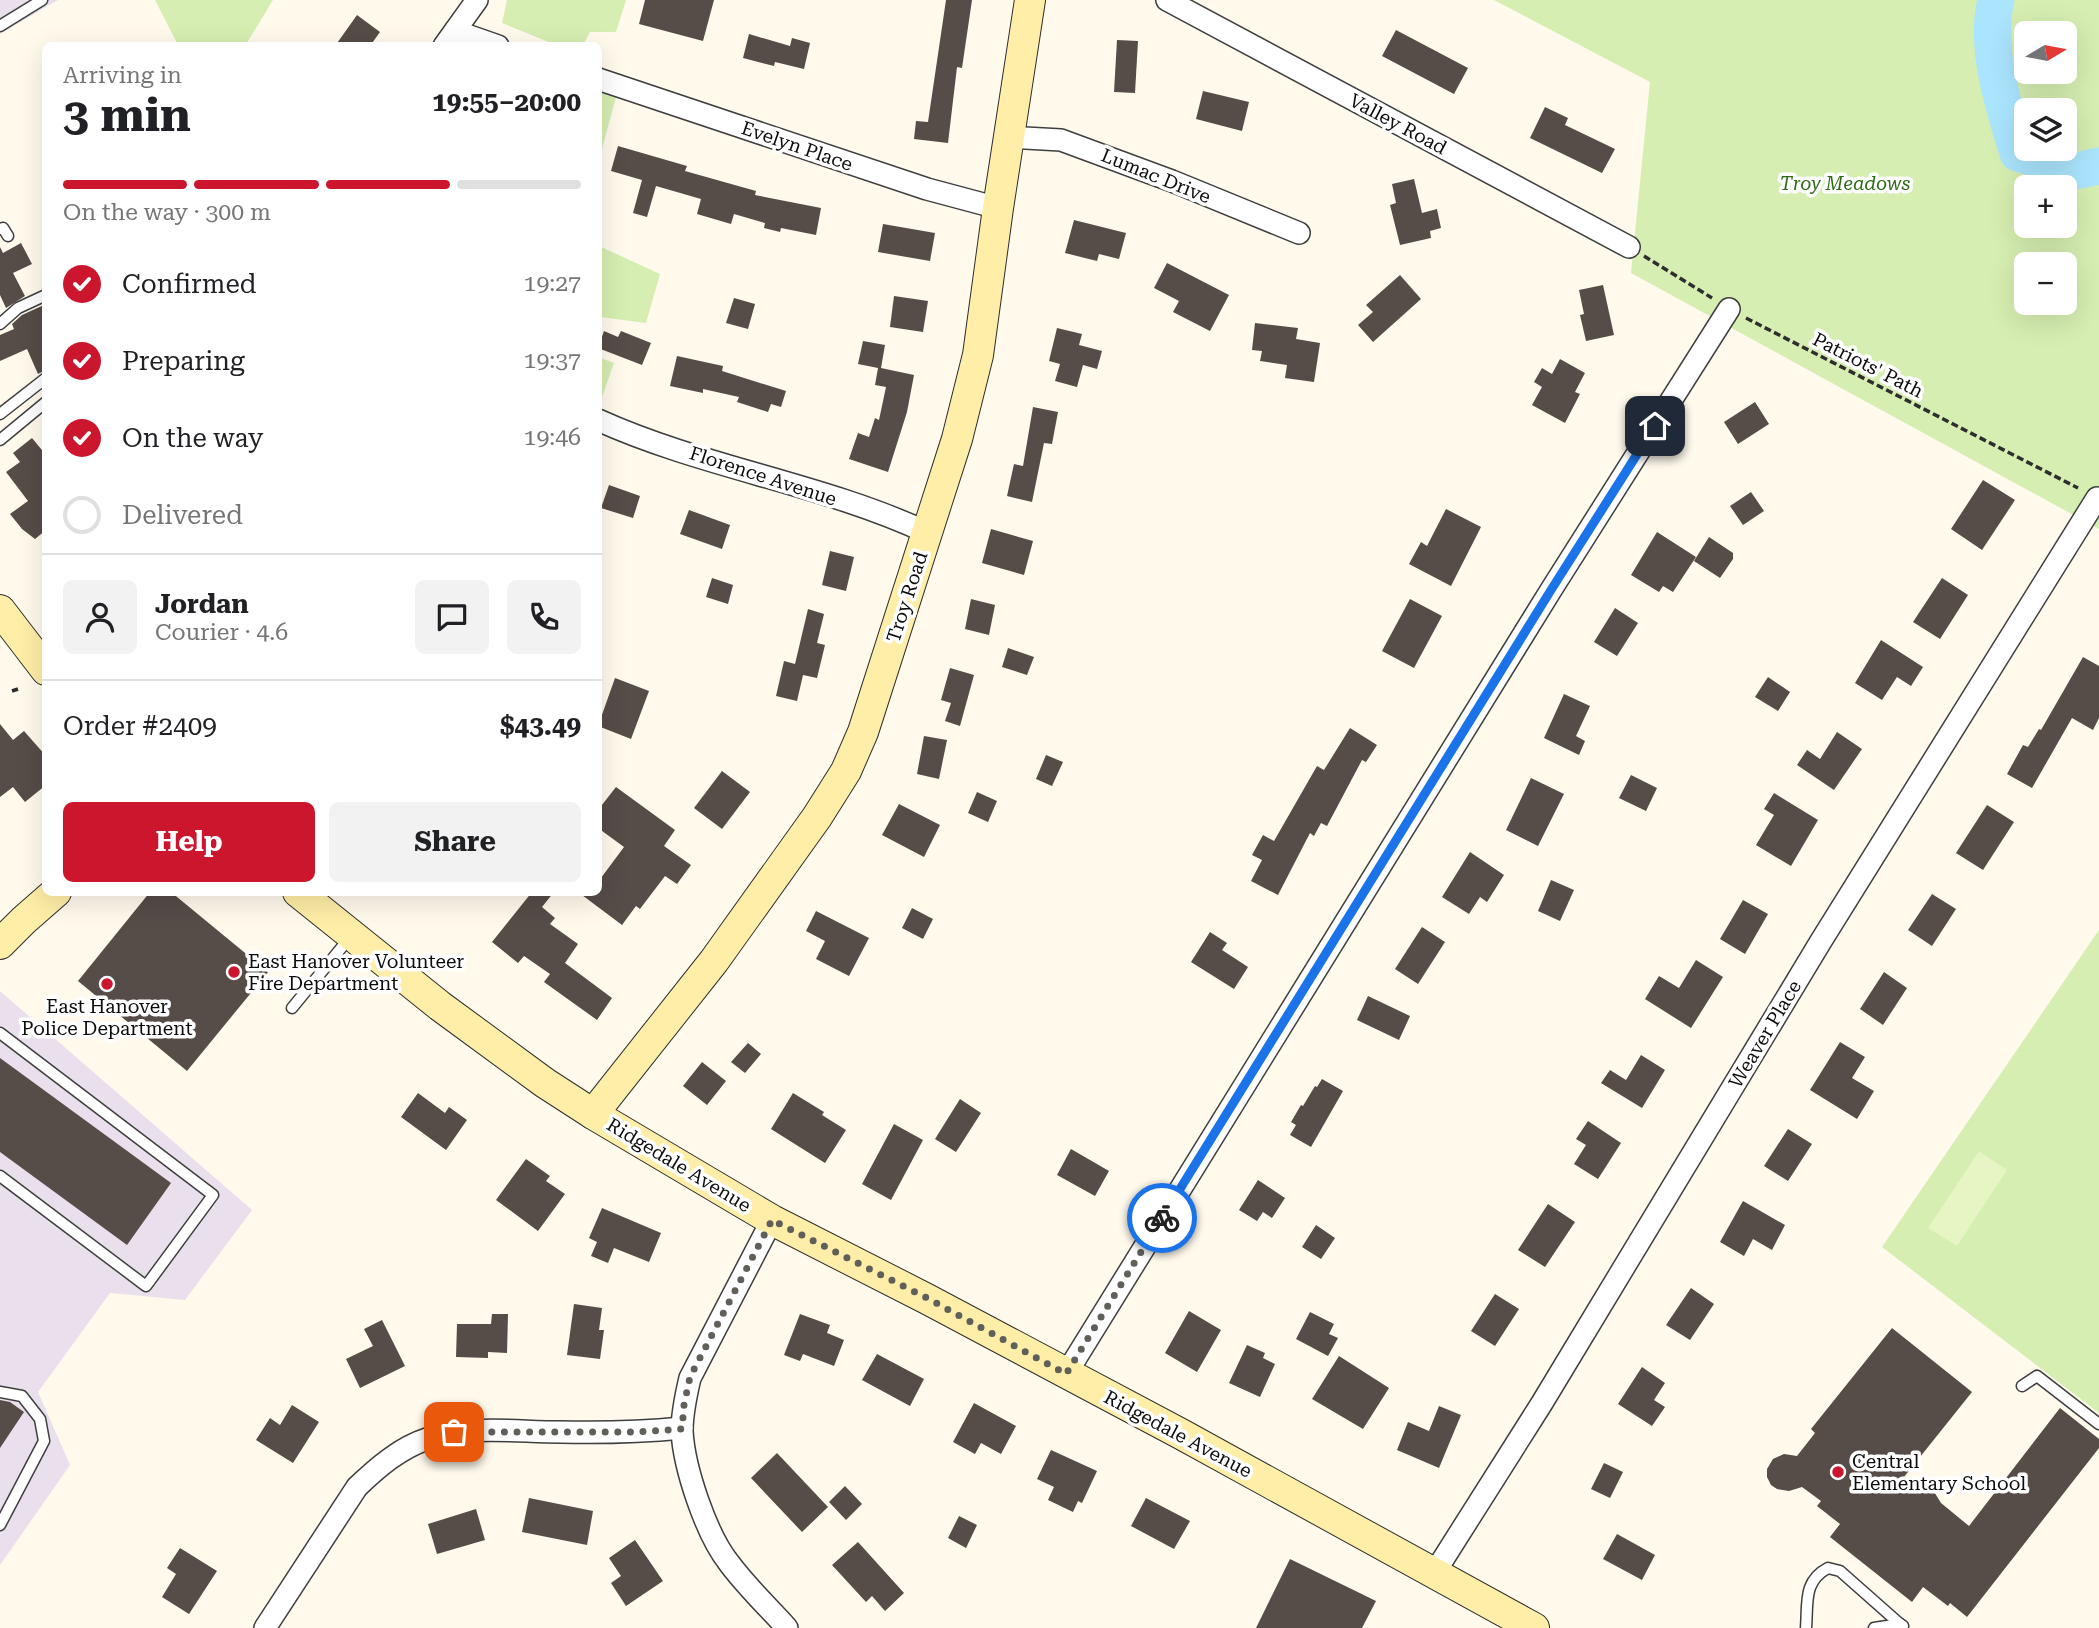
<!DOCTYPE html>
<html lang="en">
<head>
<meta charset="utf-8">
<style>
	:root { --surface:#fff; --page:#f2f2f2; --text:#202124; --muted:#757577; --line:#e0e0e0; --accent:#cb162e }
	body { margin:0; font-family:"Roboto Serif",serif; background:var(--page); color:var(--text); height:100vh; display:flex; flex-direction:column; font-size:26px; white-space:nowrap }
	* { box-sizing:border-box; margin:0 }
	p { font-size:23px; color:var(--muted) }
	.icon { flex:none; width:38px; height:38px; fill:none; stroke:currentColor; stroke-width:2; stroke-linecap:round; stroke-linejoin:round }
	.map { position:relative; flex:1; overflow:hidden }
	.side { position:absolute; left:42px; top:42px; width:560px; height:854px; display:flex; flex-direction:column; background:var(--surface); border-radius:10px; box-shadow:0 7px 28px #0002 }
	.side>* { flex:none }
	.needle { width:46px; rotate:80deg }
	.controls { position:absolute; left:2014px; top:21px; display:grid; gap:14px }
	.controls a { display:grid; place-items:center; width:63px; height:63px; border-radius:10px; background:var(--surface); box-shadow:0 7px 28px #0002; font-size:35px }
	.pin { position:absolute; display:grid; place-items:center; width:60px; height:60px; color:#fff; margin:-30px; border-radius:14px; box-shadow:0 4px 10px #0006 }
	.courier { position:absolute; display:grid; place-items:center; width:70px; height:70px; margin:-35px; border:5px solid #1a73e8; border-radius:50%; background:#fff; color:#222; box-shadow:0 2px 9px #0007 }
	.overview em { font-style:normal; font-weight:700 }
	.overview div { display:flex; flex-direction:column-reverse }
	.overview { display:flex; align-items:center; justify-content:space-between; height:119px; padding:0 21px }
	h1 { font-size:46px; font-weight:700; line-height:52px }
	.bar { display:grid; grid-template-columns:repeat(4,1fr); gap:10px 7px; align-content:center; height:84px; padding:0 21px }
	.bar i { height:9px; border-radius:5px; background:var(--line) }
	.bar .on { background:var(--accent) }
	.bar p { grid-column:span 4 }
	.line { display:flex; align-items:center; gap:18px; padding:0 21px; border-top:2px solid var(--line) }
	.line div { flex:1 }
	.round { display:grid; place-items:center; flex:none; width:74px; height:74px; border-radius:10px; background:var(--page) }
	ol { padding:0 21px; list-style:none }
	li { display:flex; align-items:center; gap:21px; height:77px }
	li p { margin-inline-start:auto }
	li .icon { padding:7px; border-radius:50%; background:var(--accent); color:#fff; stroke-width:4 }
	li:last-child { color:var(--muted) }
	li i { width:38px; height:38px; border:4px solid var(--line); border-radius:50% }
	.cta { display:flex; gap:14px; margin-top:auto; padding:14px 21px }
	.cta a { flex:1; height:80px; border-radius:10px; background:var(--accent); color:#fff; font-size:28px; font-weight:700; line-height:80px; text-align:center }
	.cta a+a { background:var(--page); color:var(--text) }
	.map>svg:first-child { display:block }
	.industrial { fill:#eadfec }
	.green { fill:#d6eeb1; fill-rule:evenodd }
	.pitch { fill:#e7f4c4 }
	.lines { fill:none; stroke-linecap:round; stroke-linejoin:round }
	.river { stroke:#aae5fd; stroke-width:37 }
	.building { fill:#564c48 }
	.lane-casing { stroke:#3f3f3f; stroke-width:13 }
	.street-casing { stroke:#3f3f3f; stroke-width:24 }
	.secondary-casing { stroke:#2e2e2e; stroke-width:32 }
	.path { stroke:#2e2e2e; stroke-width:3.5; stroke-dasharray:7 3.5; stroke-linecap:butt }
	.lane { stroke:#fff; stroke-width:10 }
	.street { stroke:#fff; stroke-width:21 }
	.secondary { stroke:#ffeea7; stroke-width:30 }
	.done { stroke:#615f5a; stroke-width:7; stroke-dasharray:0 12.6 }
	.route { stroke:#1a73e8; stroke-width:9 }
	.poi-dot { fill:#cb162e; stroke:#fff; stroke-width:2.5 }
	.labels { text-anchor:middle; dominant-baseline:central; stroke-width:7; stroke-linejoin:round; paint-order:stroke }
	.street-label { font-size:19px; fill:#0c0c0c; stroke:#fff }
	.park-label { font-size:19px; font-style:italic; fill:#2f6b16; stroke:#fff }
	.poi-label { font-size:19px; fill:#0c0c0c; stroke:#fff; text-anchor:start }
</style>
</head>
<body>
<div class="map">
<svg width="2099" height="1628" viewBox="0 0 2099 1628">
	<rect width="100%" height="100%" fill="#fffaec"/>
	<g class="industrial">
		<polygon points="0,0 58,0 0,34"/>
		<polygon points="0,991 252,1210 185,1300 110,1293 38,1392 70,1465 0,1565"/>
	</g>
	<g class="green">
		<polygon points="155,0 273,0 245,46 178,45"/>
		<polygon points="507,0 626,0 616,32 590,32 583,45 556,45 502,23"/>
		<path d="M 1494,0 L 2099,0 L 2099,529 L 1631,273 L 1650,82 ZM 2026,33 L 2065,33 L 2065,72 L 2026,72 ZM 2026,110 L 2065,110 L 2065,149 L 2026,149 ZM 2026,187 L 2065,187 L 2065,226 L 2026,226 ZM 2026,264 L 2065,264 L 2065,303 L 2026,303 Z"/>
		<polygon points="599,92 616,97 599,160 598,92"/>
		<polygon points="599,246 660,274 646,323 600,317 599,321"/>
		<polygon points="598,357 614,363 601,400 599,398"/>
		<polygon points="2099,930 2099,1413 1882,1247"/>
	</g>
	<polygon class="pitch" points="1979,1151 2007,1170 1957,1246 1928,1228"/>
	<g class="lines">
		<path class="river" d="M 1996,0 C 1984,47 2004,108 2018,153 L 2075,171 L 2099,166"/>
	</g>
	<g class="building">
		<polygon points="645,0 714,0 703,41 639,24"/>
		<polygon points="946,0 972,0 962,68 957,67 948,143 914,139 916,121 928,122"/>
		<polygon points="357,15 380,32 370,46 335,46"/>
		<polygon points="1396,30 1468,68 1454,94 1382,56"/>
		<polygon points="749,34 790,46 792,38 810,43 804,69 775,62 774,66 743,58"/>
		<polygon points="1117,40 1138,41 1135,93 1114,92"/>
		<polygon points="1203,91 1249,102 1242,131 1196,119"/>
		<polygon points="1545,107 1568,118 1565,125 1615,149 1602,173 1530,138"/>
		<polygon points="618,146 687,166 685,171 756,191 755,195 821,208 816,235 781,228 780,232 764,228 765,223 734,214 731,224 697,214 701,199 656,186 647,217 633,213 642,180 611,171"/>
		<polygon points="1414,179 1422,213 1437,209 1441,228 1430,231 1431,238 1400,245 1390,205 1396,203 1392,184"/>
		<polygon points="1074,220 1126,233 1119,259 1099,254 1097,261 1065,253"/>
		<polygon points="883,224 935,233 930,261 878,252"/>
		<polygon points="21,243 32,264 13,273 25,296 6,308 0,295 0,247 3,253"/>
		<polygon points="1167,263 1229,295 1210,331 1173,312 1179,301 1154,288"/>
		<polygon points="1400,275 1421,299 1373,342 1358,325 1373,312 1366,305"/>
		<polygon points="1603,285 1614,335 1586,341 1580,315 1584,314 1579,290"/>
		<polygon points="894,296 928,301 923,332 890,327"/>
		<polygon points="734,298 755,304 748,329 726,323"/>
		<polygon points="46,304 46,370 38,374 27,349 0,361 0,335 14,329 12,324 22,315"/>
		<polygon points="1255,323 1298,328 1296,339 1320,343 1314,382 1285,378 1287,365 1260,361 1262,351 1252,350"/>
		<polygon points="1057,328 1082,334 1079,345 1102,351 1097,369 1083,365 1077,387 1055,381 1060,364 1049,361"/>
		<polygon points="604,331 618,337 621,331 651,343 642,365 598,348"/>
		<polygon points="863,341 885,345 881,368 914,375 907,412 888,472 849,459 858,433 869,437 875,418 879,420 886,387 875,385 878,368 858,364"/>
		<polygon points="677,356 723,366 722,371 786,391 781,407 771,404 768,412 737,402 739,397 703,389 703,393 670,386"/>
		<polygon points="1560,359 1585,373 1575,392 1580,394 1565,423 1532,405 1542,387 1534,382 1542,368 1552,374"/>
		<polygon points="1755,402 1769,424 1738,444 1724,422"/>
		<polygon points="1033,407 1058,412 1052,444 1044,443 1032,502 1007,496 1014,464 1023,466"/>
		<polygon points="32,438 46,455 46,530 35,539 22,529 10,514 28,501 6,472 20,462 13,453"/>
		<polygon points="1983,480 2015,500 1982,550 1951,529"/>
		<polygon points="609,485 640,496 633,518 601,508"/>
		<polygon points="1751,492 1764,511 1743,525 1730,506"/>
		<polygon points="1446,509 1481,527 1451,586 1409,564 1421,542 1427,546"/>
		<polygon points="689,510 730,525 722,549 680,534"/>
		<polygon points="991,529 1033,541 1024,575 982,563"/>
		<polygon points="1657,532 1696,557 1673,592 1663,586 1659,592 1631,575"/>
		<polygon points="1709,537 1733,553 1733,559 1720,578 1694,561"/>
		<polygon points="830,551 854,557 846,591 822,585"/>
		<polygon points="712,578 733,585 728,604 706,597"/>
		<polygon points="1942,578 1968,595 1940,639 1913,622"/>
		<polygon points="971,599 995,605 989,635 965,629"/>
		<polygon points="1410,599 1442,616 1414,668 1382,651"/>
		<polygon points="1615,608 1638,623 1617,656 1594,642"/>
		<polygon points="808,609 824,614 817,643 825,645 817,678 803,675 797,701 776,696 784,661 795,664"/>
		<polygon points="1881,640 1923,667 1911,686 1897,677 1882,700 1855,683"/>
		<polygon points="1008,648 1034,657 1027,675 1002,667"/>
		<polygon points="2083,657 2099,666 2099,718 2093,730 2072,718 2032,788 2007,774 2023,745 2028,747 2039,729 2041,730"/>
		<polygon points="950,668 974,675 960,726 945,721 951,703 941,700"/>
		<polygon points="1768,677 1790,692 1778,711 1755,697"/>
		<polygon points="615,678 649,691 631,739 598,726"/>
		<polygon points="1564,694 1590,706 1576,736 1585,741 1579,755 1544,738"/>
		<polygon points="0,724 13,740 24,731 46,756 46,785 25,802 13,787 0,797"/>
		<polygon points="1350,728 1377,745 1366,762 1362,760 1327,826 1321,823 1314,836 1310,833 1278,895 1251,881 1262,860 1252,855 1263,835 1274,841 1317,766 1324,770"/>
		<polygon points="1837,732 1862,749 1834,790 1797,765 1807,750 1820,759"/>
		<polygon points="924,736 947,740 939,779 917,774"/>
		<polygon points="1046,755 1063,762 1052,786 1036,779"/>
		<polygon points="722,771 750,792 722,829 694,808"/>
		<polygon points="1631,775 1657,788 1646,811 1619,798"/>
		<polygon points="1531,778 1564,794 1538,846 1506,830"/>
		<polygon points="616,787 675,830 664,846 691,865 677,884 665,876 640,909 636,906 622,925 578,892 598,892 598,882 624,847 598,828 598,810"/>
		<polygon points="977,792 997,801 988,822 968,813"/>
		<polygon points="1774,793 1818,820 1791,866 1756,845 1774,815 1764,809"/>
		<polygon points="899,804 940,825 924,857 882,835"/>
		<polygon points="1987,805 2014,822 1983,870 1956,853"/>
		<polygon points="1470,852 1504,875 1487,902 1480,897 1469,914 1442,897"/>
		<polygon points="1551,880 1574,890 1560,921 1538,911"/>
		<polygon points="150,892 171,892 268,972 187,1071 78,981"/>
		<polygon points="532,892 554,892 542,907 555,918 550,924 578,944 565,963 612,998 597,1020 544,982 550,974 524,956 518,963 492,942"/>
		<polygon points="1932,894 1956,909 1932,946 1908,930"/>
		<polygon points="1743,900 1768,914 1745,954 1720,939"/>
		<polygon points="912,908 933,919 923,939 902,928"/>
		<polygon points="816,911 869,938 849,976 816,959 825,941 806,931"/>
		<polygon points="1422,927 1445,942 1418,984 1395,969"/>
		<polygon points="1210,932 1227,943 1222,950 1248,967 1234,989 1191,962"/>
		<polygon points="1696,960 1723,977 1691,1028 1645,999 1659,976 1679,988"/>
		<polygon points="1884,972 1907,988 1883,1025 1860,1009"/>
		<polygon points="1368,996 1410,1016 1399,1040 1357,1020"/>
		<polygon points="1840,1042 1865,1057 1852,1078 1874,1091 1857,1119 1810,1090"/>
		<polygon points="748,1043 761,1054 745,1073 731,1062"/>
		<polygon points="1641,1055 1665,1070 1642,1108 1601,1083 1610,1070 1626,1080"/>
		<polygon points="0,1058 171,1183 127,1245 0,1152"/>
		<polygon points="702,1062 726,1081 707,1105 683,1086"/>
		<polygon points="1322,1079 1343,1091 1311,1147 1290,1135 1296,1125 1291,1122 1301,1105 1303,1106 1315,1086 1317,1087"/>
		<polygon points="418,1093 445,1113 449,1107 467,1120 446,1150 401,1117"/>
		<polygon points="793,1093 824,1112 822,1115 846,1130 825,1163 771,1129"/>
		<polygon points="960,1099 981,1113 956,1152 935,1139"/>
		<polygon points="1588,1121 1621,1143 1598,1179 1574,1164 1586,1145 1576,1139"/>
		<polygon points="894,1124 923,1140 891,1200 862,1184"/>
		<polygon points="1788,1129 1812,1144 1788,1181 1764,1166"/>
		<polygon points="1071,1149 1109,1171 1095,1196 1057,1175"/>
		<polygon points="526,1159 550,1176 546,1181 565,1194 538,1231 496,1200"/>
		<polygon points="1258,1180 1285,1198 1272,1218 1263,1212 1257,1221 1239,1210"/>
		<polygon points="1743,1201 1785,1225 1772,1250 1753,1239 1744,1256 1720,1242"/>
		<polygon points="1548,1204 1575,1222 1545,1267 1518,1250"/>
		<polygon points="602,1208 661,1233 649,1262 614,1248 608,1263 591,1256 597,1242 589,1238"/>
		<polygon points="1316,1225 1335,1238 1321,1259 1302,1247"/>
		<polygon points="1691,1288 1714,1304 1690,1340 1666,1325"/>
		<polygon points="1495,1294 1519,1309 1495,1346 1471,1331"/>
		<polygon points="574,1304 602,1308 599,1330 604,1330 600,1359 567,1355"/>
		<polygon points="1189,1311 1221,1330 1197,1372 1165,1353"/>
		<polygon points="1310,1312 1334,1324 1329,1334 1338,1338 1328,1356 1296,1339"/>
		<polygon points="492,1314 508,1314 507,1353 488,1352 488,1358 456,1357 457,1324 491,1324"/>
		<polygon points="800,1314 830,1325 827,1333 844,1340 834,1366 803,1354 800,1361 784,1355"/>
		<polygon points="382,1320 405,1366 360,1388 346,1359 373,1346 364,1329"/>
		<polygon points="1892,1328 1972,1392 1900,1482 1929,1487 1933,1490 1941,1503 1969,1526 2060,1408 2099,1439 2099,1448 1967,1617 1950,1603 1948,1606 1923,1587 1912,1602 1830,1537 1840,1524 1817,1506 1821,1501 1802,1487 1789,1491 1777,1489 1771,1485 1767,1477 1767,1469 1773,1459 1784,1454 1797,1456 1815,1433 1811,1429"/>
		<polygon points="1247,1345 1265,1353 1263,1358 1275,1364 1260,1397 1229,1383"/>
		<polygon points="877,1354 924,1379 910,1406 862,1380"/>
		<polygon points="1339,1356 1389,1388 1363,1429 1312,1399"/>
		<polygon points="1642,1367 1665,1383 1654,1400 1665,1407 1652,1426 1618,1404"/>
		<polygon points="0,1400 10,1402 24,1412 0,1448"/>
		<polygon points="974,1403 1016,1426 1001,1454 981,1443 975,1454 953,1442"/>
		<polygon points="292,1405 319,1422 293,1463 256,1440 270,1418 280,1425"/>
		<polygon points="1439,1406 1461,1415 1439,1468 1397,1450 1408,1422 1429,1431"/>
		<polygon points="1051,1450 1097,1471 1082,1503 1078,1501 1073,1512 1048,1500 1054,1487 1037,1479"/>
		<polygon points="777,1453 828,1507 802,1532 751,1478"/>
		<polygon points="1604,1463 1623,1472 1610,1498 1591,1489"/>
		<polygon points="845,1486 862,1504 846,1520 829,1502"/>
		<polygon points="529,1498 593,1511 587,1545 522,1532"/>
		<polygon points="1146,1498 1190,1521 1174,1549 1131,1526"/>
		<polygon points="476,1509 485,1540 437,1554 428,1524"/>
		<polygon points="959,1516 977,1525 966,1548 948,1538"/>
		<polygon points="1617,1534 1655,1555 1642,1580 1603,1559"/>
		<polygon points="635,1540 663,1581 626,1606 611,1583 621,1576 609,1558"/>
		<polygon points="858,1542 904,1593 885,1611 872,1596 866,1602 832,1565"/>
		<polygon points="180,1548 217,1571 189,1614 162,1597 176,1574 167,1568"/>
		<polygon points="1290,1559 1376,1601 1362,1628 1256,1628"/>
	</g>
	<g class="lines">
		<g class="lane-casing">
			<g id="lane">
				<polyline points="0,26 42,0"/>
				<polyline points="0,229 3,228 8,236"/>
				<polyline points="0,324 18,308 46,295"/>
				<polyline points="0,414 46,378"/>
				<polyline points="0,440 46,402"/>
				<polyline points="292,1008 351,936"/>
				<polyline points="0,1033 213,1195 146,1286 0,1176"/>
				<polyline points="2022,1386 2037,1376 2099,1424"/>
				<polyline points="0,1392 22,1396 40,1419 44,1441 0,1525"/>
				<path d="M 1806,1628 C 1808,1603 1803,1581 1828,1568 L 1840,1571 L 1900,1624"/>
				<polyline points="1874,1628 1900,1624 1903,1626"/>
			</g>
		</g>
		<g class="street-casing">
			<g id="street">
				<polyline points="1167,0 1629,247"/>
				<polyline points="455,31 498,46"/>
				<polyline points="444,46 477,0"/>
				<polyline points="598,79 927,189 998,208"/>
				<polyline points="1008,137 1061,140 1172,181 1299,233"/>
				<path d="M 598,420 C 704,468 824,484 928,533"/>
				<path d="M 772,1220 L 690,1378 C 686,1395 682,1413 682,1431 C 684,1468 706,1534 729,1563 C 746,1586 768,1607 787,1628"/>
				<polyline points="1066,1374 1551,590 1729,309"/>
				<polyline points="1435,1572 1542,1403 1821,941 2097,498"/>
				<path d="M 265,1628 L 357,1487 C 378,1467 400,1448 427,1439 C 469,1425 516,1432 560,1432 C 601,1433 641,1432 682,1428"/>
			</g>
		</g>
		<g class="secondary-casing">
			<g id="secondary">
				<polyline points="0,610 46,670"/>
				<polyline points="298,892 440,1006 545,1083 593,1114 772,1220 927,1299 1181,1434 1534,1628"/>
				<polyline points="0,944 24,920 56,892"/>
				<polyline points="593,1114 714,961 817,817 846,771 863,732 957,439 978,355 998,208 1030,0"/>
			</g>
		</g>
		<g class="path">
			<polyline points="1644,256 1712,298"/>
			<polyline points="1746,318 2078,488"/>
			<polyline points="12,691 18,689"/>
		</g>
		<use href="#lane" class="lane"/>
		<use href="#street" class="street"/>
		<use href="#secondary" class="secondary"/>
	</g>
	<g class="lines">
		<polyline class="done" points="454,1432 637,1432 682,1429 684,1405 690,1377 772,1220 927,1298 1066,1374 1162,1218"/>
		<polyline class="route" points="1162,1218 1551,590 1655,426"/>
	</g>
	<g class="poi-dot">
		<circle cx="234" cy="972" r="7"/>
		<circle cx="107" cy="984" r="7"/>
		<circle cx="1838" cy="1472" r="7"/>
	</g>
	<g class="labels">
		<g class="street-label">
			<text transform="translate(1398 124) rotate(28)">Valley Road</text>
			<text transform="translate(797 146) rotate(19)">Evelyn Place</text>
			<text transform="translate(1156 176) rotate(22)">Lumac Drive</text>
			<text transform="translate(1868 365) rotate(27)">Patriots' Path</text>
			<text transform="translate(763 476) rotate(18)">Florence Avenue</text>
			<text transform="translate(907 597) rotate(-72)">Troy Road</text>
			<text transform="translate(1765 1034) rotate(-59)">Weaver Place</text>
			<text transform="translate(679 1165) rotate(31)">Ridgedale Avenue</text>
			<text transform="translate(1178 1434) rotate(28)">Ridgedale Avenue</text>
		</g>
		<g class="park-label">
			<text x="1845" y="183">Troy Meadows</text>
		</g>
		<g class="poi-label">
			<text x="248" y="961">East Hanover Volunteer<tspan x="248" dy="22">Fire Department</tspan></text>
			<text x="107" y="1006" text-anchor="middle">East Hanover<tspan x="107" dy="22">Police Department</tspan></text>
			<text x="1852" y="1461">Central<tspan x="1852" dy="22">Elementary School</tspan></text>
		</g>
	</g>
</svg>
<div class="controls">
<a><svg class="needle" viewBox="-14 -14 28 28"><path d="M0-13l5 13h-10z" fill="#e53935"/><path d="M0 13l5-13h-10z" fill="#757577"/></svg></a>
<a><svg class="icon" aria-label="layers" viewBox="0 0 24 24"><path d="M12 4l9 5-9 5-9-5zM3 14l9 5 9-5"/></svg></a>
<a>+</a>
<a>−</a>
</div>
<div class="pin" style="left:454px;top:1432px;background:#ea580c"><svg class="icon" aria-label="bag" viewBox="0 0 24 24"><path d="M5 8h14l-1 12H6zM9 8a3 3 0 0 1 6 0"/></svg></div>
<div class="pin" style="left:1655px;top:426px;background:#1f2937"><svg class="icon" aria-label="home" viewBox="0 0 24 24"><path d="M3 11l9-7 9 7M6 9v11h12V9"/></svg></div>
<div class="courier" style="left:1162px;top:1218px"><svg class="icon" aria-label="bike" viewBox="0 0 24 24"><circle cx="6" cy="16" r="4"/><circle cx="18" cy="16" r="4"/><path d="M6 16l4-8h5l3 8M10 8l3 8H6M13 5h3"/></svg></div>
<section class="side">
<div class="overview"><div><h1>3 min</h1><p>Arriving in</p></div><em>19:55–20:00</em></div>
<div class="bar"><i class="on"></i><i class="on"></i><i class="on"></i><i></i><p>On the way · 300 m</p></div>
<ol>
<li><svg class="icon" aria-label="check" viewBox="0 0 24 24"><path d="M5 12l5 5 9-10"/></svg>Confirmed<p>19:27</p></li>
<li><svg class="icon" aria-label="check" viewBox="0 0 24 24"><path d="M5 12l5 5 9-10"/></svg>Preparing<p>19:37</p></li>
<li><svg class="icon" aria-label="check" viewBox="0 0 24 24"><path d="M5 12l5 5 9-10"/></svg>On the way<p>19:46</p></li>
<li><i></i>Delivered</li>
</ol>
<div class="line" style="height:126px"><a class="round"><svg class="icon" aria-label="person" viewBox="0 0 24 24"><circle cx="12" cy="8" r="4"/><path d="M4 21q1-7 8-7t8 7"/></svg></a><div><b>Jordan</b><p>Courier · 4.6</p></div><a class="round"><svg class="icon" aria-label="chat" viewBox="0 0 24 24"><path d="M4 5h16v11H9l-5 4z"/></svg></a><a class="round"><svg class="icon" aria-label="phone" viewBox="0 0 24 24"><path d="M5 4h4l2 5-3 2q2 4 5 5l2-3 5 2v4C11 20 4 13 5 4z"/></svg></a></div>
<div class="line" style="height:91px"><div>Order #2409</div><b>$43.49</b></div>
<div class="cta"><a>Help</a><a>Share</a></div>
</section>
</div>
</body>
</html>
